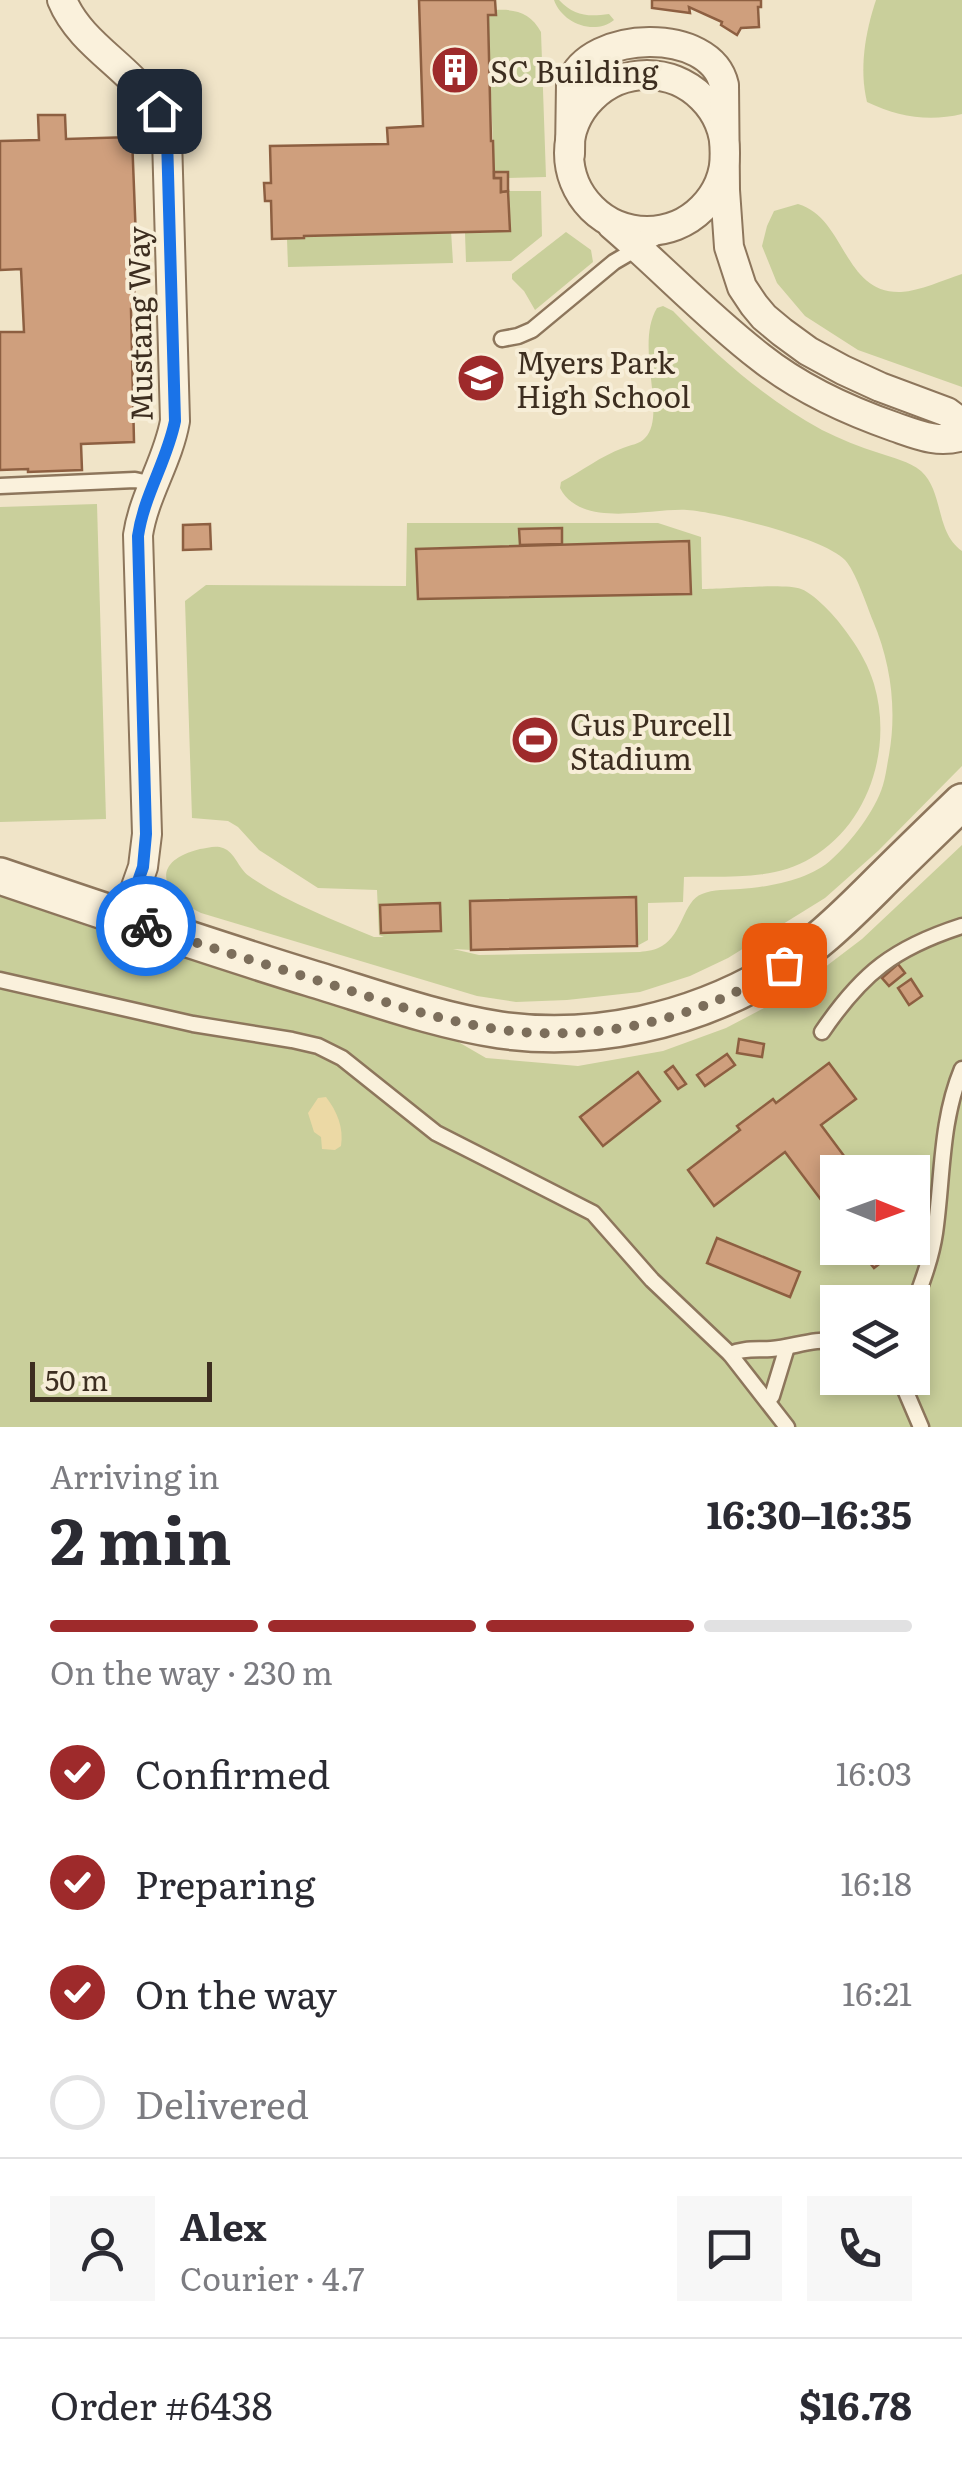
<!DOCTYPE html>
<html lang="en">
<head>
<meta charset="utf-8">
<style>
	:root { --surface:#fff; --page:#f7f7f7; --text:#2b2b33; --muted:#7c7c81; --line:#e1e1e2; --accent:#9e2a2b }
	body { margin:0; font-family:Literata,serif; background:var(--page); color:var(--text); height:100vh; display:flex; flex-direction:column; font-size:38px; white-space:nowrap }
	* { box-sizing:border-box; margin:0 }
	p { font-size:32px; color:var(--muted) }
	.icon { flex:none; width:55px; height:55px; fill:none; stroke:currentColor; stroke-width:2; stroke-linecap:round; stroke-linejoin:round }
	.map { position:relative; height:1427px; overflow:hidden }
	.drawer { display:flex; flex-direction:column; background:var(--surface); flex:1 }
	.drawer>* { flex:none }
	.needle { width:65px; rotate:91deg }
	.controls { position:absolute; left:820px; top:1155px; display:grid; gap:20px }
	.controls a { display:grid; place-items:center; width:110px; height:110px; border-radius:0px; background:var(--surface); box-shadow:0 5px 15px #0003; font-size:50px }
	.scale { position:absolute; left:30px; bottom:25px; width:182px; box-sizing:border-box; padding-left:10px; border:5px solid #3d2e20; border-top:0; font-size:28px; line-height:35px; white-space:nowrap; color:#3d2e20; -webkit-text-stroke:8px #f7eed8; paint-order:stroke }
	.pin { position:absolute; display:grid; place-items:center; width:85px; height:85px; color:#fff; margin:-42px; border-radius:20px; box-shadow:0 5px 15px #0006 }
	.courier { position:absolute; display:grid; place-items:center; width:100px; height:100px; margin:-50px; border:8px solid #1a73e8; border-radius:50%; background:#fff; color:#222; box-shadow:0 2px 12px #0007 }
	.head em { font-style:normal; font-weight:700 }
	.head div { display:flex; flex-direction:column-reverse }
	.head { display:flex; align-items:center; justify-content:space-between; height:170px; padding:0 50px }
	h1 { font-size:65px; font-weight:700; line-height:75px }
	.bar { display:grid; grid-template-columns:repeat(4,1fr); gap:15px 10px; align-content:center; height:120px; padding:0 50px }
	.bar i { height:12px; border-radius:8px; background:var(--line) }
	.bar .selected { background:var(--accent) }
	.bar p { grid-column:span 4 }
	.line { display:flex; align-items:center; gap:25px; padding:0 50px; border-top:2px solid var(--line) }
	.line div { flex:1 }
	.round { display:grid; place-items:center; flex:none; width:105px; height:105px; border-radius:0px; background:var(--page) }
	ol { padding:0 50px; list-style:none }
	li { display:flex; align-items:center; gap:30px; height:110px }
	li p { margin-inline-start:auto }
	li .icon { padding:10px; border-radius:50%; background:var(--accent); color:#fff; stroke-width:4 }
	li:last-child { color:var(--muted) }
	li i { width:55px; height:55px; border:5px solid var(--line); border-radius:50% }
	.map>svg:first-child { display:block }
	.green { fill:#c9cf9b; fill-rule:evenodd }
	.sand { fill:#ecd9a5 }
	.building { fill:#cf9f7d; stroke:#8d5f41; stroke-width:2.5 }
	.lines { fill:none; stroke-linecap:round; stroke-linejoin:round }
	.service-casing { stroke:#8d765c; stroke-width:19 }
	.minor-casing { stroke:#8d765c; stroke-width:32 }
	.tertiary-casing { stroke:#8d765c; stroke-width:40 }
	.service { stroke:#faf1dc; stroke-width:14 }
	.minor { stroke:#faf1dc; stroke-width:28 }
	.tertiary { stroke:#faf1dc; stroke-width:35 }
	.done { stroke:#7c6e5b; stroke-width:10; stroke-dasharray:0 18 }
	.route { stroke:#1a73e8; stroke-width:12 }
	.labels { text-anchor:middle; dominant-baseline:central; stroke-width:8; stroke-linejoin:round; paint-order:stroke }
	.poi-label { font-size:30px; fill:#3d2e20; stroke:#f7eed8; text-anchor:start }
	.street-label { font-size:30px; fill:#3d2e20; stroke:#f7eed8 }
</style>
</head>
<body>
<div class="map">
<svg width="962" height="1427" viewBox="0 0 962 1427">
	<rect width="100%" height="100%" fill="#f0e4c8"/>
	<g class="green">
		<path d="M 554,0 L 559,0 C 574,16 588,17 609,14 L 614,20 C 594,36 562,23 554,0 Z"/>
		<path d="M 876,0 L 962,0 L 962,114 C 929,122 898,117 867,102 C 859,69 865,33 876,0 Z"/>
		<path d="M 496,10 C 516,9 531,13 541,32 L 546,177 L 508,178 L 494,172 L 488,15 L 495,15 Z"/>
		<polygon points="508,191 541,191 542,236 511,261 466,262 465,233 509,231"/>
		<path d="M 798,204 C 846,218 843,294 901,292 C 920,291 943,280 962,274 L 962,387 L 858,350 L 805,316 L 777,283 L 762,246 L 767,226 L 774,211 Z"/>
		<polygon points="451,231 453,263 288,267 287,239 303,238 304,236"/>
		<polygon points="566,232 591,250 593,262 535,310 524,291 512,279 512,274"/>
		<path d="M 663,306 L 673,311 C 718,357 765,399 822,430 C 840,439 860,447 879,453 C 893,458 909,461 921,471 C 944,492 935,532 962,551 L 962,766 L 878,851 L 825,898 L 728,958 L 690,976 L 640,992 L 567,1000 L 516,1002 L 477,996 L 201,913 C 162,894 148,862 200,849 C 207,848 216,845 223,848 C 235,852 238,868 249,876 C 286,902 332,919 374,937 L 384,937 L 379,935 L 377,890 L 318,888 L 259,850 L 238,827 L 228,821 L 192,818 L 185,601 L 206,585 L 406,586 L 407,523 L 658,523 L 701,537 L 702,589 C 721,589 786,583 801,589 C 817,595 841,623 850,637 C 860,651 869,667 874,684 C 893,748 869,824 811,858 C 774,881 725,876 684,877 L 683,902 L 648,903 L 648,940 L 637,946 L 471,950 L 453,949 L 479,955 L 640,952 C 647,951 656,950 662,946 C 683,934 683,901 702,894 C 713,889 728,890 740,889 C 769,887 810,880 832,859 C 852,841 875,811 883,785 C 886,775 887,765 889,755 C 897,710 891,663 873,621 C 867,606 855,570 845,560 C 824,538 718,512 687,510 C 650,508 581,529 560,488 L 561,482 C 582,471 601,456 623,448 C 630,445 640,444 645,438 C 668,415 634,346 657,308 Z"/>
		<polygon points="97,504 106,819 0,822 0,507"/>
		<path d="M 962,845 L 962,1427 L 0,1427 L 0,896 L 98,930 L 448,1036 L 486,1058 L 578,1066 L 663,1051 L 726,1028 L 787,996 L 862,939 ZM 838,1172 L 912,1172 L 912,1248 L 838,1248 ZM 838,1302 L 912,1302 L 912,1378 L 838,1378 Z"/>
	</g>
	<path class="sand" d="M 326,1097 C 337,1111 344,1128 341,1146 L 335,1150 L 322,1149 L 321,1137 L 314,1132 L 308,1113 L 318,1098 Z"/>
	<g class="building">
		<polygon points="419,0 495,0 496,15 488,15 491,141 493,141 494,178 501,178 501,192 508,191 510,231 304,236 304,238 272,239 271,201 265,201 264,183 271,183 270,146 388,144 387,128 423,126"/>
		<polygon points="652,0 761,0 761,7 758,7 759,27 741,28 737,35 721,25 722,22 689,7 690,13 652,8"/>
		<polygon points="38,115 65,115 66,139 132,137 137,265 128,266 129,287 134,287 135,309 131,309 134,442 81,444 82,470 28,472 28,469 0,470 0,332 24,332 21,269 0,270 0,141 39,140"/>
		<polygon points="494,172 508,172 508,191 501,192 501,178 494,178"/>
		<polygon points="210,524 211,549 183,550 183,525"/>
		<polygon points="562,528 562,544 520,545 519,529"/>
		<polygon points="689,541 691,594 418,599 416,549"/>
		<polygon points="636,897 637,946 471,950 470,901"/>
		<polygon points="440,903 441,931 381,933 380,905"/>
		<polygon points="898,964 905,973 889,986 882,978"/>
		<polygon points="911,979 922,996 909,1005 898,988"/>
		<polygon points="739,1039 764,1044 762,1057 737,1053"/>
		<polygon points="727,1054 735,1065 705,1086 697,1075"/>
		<polygon points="829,1063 856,1099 821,1125 856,1172 838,1172 838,1195 825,1205 785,1152 714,1206 688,1170 740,1130 737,1126 773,1099 776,1103"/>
		<polygon points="673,1066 686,1084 678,1089 665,1072"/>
		<polygon points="638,1072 660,1101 603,1146 580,1117"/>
		<polygon points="717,1238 800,1272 790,1297 707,1263"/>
		<polygon points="858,1248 900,1248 874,1268"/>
	</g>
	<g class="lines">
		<g class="service-casing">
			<g id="service">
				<polyline points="502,339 518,336 532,330 614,262 674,227"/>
				<polyline points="0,486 135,480 153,484"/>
				<polyline points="0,980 193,1024 292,1040 318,1046 342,1058 436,1133 593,1213 652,1280 730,1354 787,1427"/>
				<path d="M 822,1032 C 862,973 894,948 962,926"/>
				<path d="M 912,1310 C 921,1285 931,1260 935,1233 C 943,1178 940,1122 962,1069"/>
				<path d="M 730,1354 C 743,1348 757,1350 771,1349 C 794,1347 814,1338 838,1341"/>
				<polyline points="900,1378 921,1427"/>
				<polyline points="768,1401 772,1396 787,1347"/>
			</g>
		</g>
		<g class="minor-casing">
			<g id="minor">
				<path d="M 62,0 C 85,56 156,76 167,138 L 175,421 C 168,461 144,495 138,535 L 147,834 L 143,867 L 125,918"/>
				<circle cx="647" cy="153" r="78"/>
				<path d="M 570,154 L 571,83 C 589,30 711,26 724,85 L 725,190 L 729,247 L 742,287 L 754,305 L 764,317 L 782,332 L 808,351 L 843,370 L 880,387 L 947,412 L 962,423"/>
				<path d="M 612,225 C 662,268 708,317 760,357 C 799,388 849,411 895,427 C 918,435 939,444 962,436"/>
			</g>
		</g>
		<g class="tertiary-casing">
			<path id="tertiary" d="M 0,876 C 103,911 206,946 310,978 C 373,997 435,1020 500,1030 C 594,1043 690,1021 771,974 C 810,951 843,919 875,887 C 904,858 933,830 962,802"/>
		</g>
		<use href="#service" class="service"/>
		<use href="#minor" class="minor"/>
		<use href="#tertiary" class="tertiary"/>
	</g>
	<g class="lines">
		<path class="done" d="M 146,926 C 207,947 268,965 329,984 C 380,1000 431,1018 484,1027 C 588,1046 696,1022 784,965"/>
		<path class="route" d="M 146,926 L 125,918 L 143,867 L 146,834 L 138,536 C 144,495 167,461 175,421 L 167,138 L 159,111"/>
	</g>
	<defs>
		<g id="building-disc" transform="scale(2.5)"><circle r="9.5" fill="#9e2a2b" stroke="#f7eed8"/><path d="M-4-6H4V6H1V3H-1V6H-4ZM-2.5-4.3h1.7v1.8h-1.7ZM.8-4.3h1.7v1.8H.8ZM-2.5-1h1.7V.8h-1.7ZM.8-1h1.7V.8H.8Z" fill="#fff"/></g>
		<g id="school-disc" transform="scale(2.5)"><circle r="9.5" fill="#9e2a2b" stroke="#f7eed8"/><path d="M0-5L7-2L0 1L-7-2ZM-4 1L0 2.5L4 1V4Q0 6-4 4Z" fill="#fff"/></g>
		<g id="stadium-disc" transform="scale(2.5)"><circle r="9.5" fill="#9e2a2b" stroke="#f7eed8"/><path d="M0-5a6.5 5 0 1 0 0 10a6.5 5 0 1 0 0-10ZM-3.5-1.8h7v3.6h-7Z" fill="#fff"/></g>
	</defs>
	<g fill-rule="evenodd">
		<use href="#building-disc" x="455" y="70"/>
		<use href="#school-disc" x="481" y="378"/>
		<use href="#stadium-disc" x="535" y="740"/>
	</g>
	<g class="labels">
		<g class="poi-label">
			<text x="490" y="70">SC Building</text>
			<text x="516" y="361">Myers Park<tspan x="516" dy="34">High School</tspan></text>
			<text x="570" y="723">Gus Purcell<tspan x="570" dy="34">Stadium</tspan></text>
		</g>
		<g class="street-label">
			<text transform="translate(138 324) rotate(-91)">Mustang Way</text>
		</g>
	</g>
</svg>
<div class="controls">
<a><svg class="needle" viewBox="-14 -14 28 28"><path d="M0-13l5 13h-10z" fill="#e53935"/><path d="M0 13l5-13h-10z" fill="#7c7c81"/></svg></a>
<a><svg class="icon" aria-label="layers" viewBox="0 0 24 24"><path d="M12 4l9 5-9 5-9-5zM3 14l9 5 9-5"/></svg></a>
</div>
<div class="scale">50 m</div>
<div class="pin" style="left:784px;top:965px;background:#ea580c"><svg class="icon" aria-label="bag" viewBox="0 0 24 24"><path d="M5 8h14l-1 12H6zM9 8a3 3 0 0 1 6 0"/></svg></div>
<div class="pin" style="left:159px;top:111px;background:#1f2937"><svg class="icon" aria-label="home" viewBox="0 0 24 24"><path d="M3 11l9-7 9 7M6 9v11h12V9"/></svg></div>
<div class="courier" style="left:146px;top:926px"><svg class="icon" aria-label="bike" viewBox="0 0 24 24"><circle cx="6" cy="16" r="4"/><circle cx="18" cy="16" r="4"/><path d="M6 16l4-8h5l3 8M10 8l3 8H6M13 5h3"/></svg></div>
</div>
<section class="drawer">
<div class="head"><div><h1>2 min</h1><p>Arriving in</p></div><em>16:30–16:35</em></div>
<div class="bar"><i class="selected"></i><i class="selected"></i><i class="selected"></i><i></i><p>On the way · 230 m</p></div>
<ol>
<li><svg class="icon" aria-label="check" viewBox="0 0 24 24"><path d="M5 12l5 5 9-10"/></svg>Confirmed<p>16:03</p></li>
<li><svg class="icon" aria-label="check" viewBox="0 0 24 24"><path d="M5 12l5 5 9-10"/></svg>Preparing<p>16:18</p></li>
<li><svg class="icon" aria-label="check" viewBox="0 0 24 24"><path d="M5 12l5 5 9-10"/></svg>On the way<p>16:21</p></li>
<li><i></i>Delivered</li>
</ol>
<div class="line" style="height:180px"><a class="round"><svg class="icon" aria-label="person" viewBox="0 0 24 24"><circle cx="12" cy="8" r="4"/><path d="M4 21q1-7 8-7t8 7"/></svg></a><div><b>Alex</b><p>Courier · 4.7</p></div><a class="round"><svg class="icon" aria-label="chat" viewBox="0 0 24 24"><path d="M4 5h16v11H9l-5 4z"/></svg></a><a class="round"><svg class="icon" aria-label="phone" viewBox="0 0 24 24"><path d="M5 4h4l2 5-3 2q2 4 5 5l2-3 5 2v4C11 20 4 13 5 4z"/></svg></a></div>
<div class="line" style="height:130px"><div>Order #6438</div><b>$16.78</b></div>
</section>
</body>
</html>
